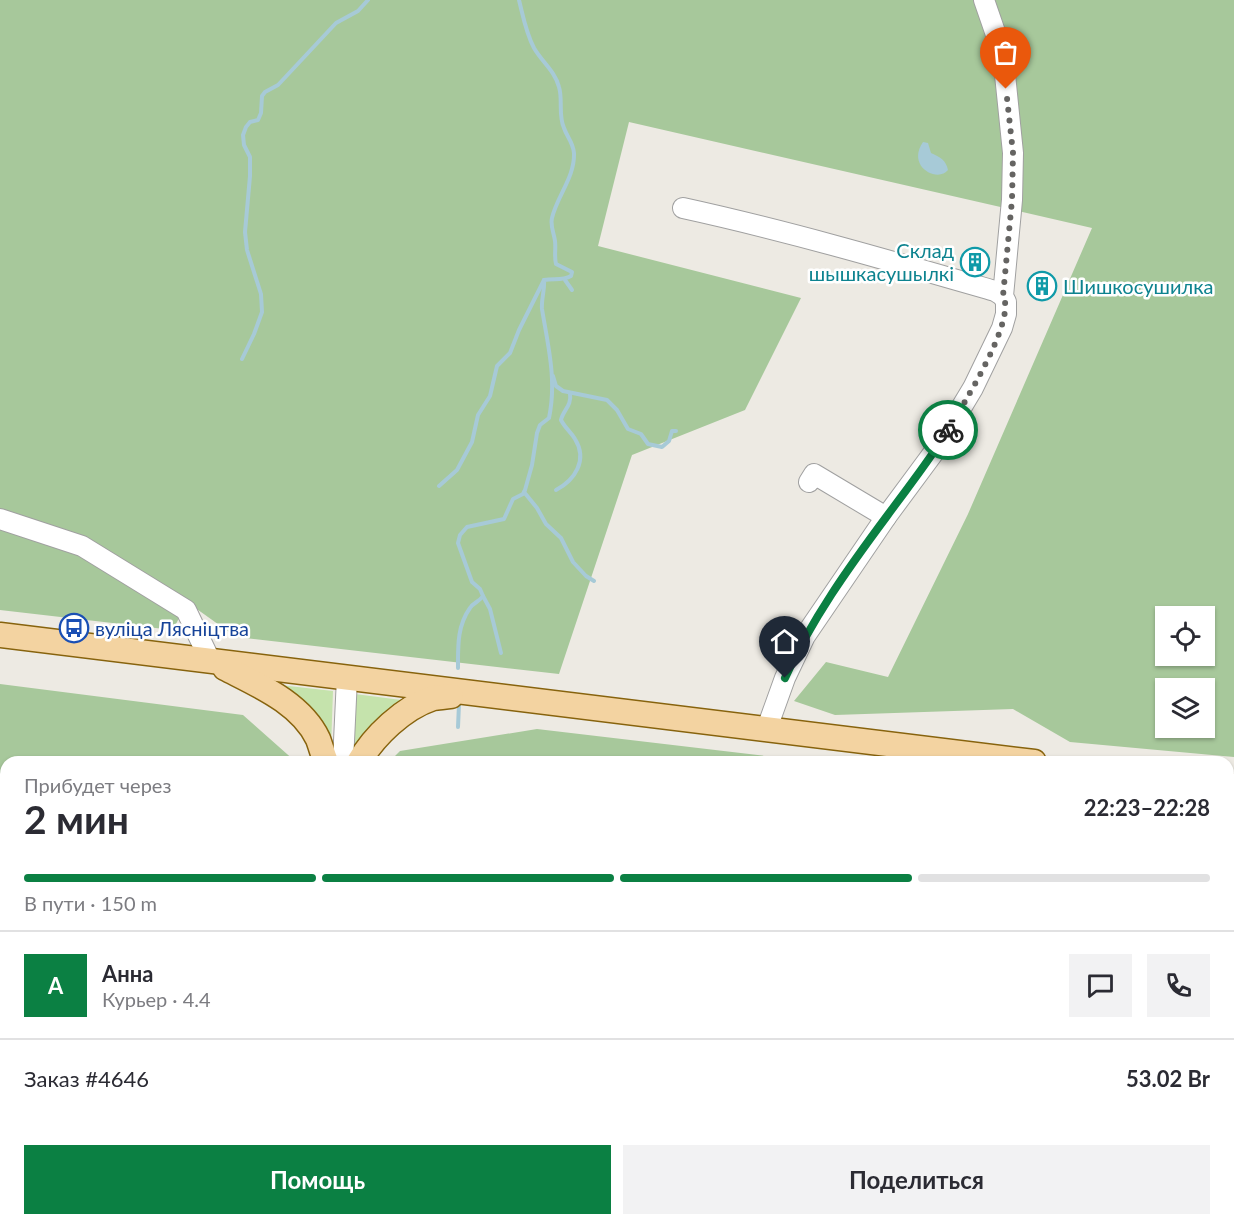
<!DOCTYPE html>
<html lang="ru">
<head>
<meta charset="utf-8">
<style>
	:root { --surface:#fff; --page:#f2f2f3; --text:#2b2b33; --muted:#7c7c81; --line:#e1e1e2; --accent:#0b8043 }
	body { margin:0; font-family:Lato,sans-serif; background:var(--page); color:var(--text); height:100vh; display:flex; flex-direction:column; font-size:22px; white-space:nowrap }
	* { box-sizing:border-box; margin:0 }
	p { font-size:20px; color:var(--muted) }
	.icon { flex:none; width:33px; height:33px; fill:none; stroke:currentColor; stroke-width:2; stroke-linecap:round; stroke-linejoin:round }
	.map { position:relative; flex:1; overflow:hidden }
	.drawer { position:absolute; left:0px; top:756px; width:1234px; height:470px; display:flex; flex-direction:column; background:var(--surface); border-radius:18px 18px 0 0; box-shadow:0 2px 4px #0004 }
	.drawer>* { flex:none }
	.controls { position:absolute; left:1155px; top:606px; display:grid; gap:12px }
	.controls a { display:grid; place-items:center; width:60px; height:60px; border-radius:0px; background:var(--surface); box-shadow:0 2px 4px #0004; font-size:30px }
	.pin { position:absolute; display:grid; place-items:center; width:51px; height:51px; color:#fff; margin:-62px -26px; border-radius:50% 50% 50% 0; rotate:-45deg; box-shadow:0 0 6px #0007 }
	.pin .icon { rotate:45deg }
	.courier { position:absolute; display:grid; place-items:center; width:60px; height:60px; margin:-30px; border:4px solid #0b8043; border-radius:50%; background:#fff; color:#222; box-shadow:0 2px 8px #0007 }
	.headline em { font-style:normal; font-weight:700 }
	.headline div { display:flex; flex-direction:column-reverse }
	.headline { display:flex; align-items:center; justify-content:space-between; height:102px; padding:0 24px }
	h1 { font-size:39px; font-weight:700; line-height:45px }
	.bar { display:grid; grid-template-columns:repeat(4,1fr); gap:9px 6px; align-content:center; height:72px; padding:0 24px }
	.bar i { height:8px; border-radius:4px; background:var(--line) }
	.bar .on { background:var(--accent) }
	.bar p { grid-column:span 4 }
	.line { display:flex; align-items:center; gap:15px; padding:0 24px; border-top:2px solid var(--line) }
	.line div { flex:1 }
	.round { display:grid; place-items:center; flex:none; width:63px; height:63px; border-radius:0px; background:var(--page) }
	.action { display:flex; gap:12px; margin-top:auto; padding:12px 24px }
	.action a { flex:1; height:69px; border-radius:0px; background:var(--accent); color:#fff; font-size:24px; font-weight:700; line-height:69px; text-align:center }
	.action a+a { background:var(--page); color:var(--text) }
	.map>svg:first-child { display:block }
	.grass { fill:#c5e3ac }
	.forest { fill:#a7c89b; fill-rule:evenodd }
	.water { fill:#a7cad7 }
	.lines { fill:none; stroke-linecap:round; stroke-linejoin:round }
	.stream { stroke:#a7cad7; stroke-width:4 }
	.minor-casing { stroke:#a0a0a0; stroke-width:22 }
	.major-casing { stroke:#87630d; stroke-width:27 }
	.minor { stroke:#fff; stroke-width:20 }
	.major { stroke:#f3d3a1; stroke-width:24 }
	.done { stroke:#656462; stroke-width:6; stroke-dasharray:0 10.8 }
	.route { stroke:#0b8043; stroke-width:8 }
	.labels { text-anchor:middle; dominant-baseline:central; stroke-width:5; stroke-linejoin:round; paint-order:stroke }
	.culture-label { font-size:20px; fill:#0d838f; stroke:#fff; text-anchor:end }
	.transit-label { font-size:20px; fill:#164399; stroke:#fff; text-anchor:start }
</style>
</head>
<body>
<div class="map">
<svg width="1234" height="1225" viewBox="0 0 1234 1225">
	<rect width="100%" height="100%" fill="#edeae3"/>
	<g class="grass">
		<polygon points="280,685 333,691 331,747"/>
		<polygon points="355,694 409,701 353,758"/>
	</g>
	<g class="forest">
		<path d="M 0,0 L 1234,0 L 1234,757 L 1070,742 L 1013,709 L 835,715 L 794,701 L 826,662 L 888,677 L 968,514 L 1092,228 L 629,122 L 598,246 L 801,298 L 745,410 L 632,455 L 559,674 L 236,637 L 187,602 L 173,630 L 0,610 ZM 1166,616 L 1204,616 L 1204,656 L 1166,656 ZM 1166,688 L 1204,688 L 1204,728 L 1166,728 Z"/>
		<polygon points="0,684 243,715 296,762 6,762 6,1220 305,1220 305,1225 70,1225 33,1222 0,1225"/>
		<polygon points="537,729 782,758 781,762 389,762 400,751"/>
		<polygon points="1229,830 1234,830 1234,1118 1228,1109"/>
		<polygon points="1234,1194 1234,1225 334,1225 334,1220 1228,1220 1229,1200"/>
	</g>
	<path class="water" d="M 923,142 L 928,143 L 931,153 C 940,157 946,160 948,170 C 938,183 906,167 923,142 Z"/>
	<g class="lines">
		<g class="stream">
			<polyline points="565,280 572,290"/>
			<polyline points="242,359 254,334 262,312 261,294 247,250 245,232 250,176 250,157 244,145 243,135 246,127 250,122 258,120 261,113 262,96 265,92 278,85 336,23 358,11 368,0"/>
			<polyline points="553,376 556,386 563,391 607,400 617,410 628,429 641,434 648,444 662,447 669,441 672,431 676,431"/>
			<polyline points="439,486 457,470 472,442 478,415 490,396 497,366 510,353 519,330 544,280"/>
			<path d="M 556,490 C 575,480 588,460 575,439 C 571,432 565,428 561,420 C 563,410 572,406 570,393"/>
			<polyline points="524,492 537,508 546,524 561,538 573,562 586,576 594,581"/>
			<polyline points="483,596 490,609 501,653"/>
			<path d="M 458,668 C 458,647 457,626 470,608 C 474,602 479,602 483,596 L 480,589 L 472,582 L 458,543 L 460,535 L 467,527 L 504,519 L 513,499 L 523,494 L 525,490 L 532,465 L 537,433 L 540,425 L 549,418 C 557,380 548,346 542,309 C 541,299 545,290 544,280 C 554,278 562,281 571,276 L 572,272 L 556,264 C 554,256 556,249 555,241 C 554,233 550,226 552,218 C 557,196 575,177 574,153 C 573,142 567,137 564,128 C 558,115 563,100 559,87 C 555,71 542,62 534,48 C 526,33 523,16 519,0"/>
			<polyline points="458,727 459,704"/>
		</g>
		<g class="minor-casing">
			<g id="minor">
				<path d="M 683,208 C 788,231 891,261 995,291 L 1003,296"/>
				<polyline points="809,482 814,474 886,517"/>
				<polyline points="0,519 82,546 186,610 210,660"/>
				<polyline points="767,728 785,678 805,636 886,517 937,448 973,388 1002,328 1006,314 1006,302 1003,296 1012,200 1013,153 1003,55 984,0"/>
				<polyline points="343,762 347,678"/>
				<polyline points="327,1225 327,1220"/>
			</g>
		</g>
		<g class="major-casing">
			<g id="major">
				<polyline points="0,635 1034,762"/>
				<path d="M 225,668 C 258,685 301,703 318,739 C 321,747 323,755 326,762"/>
				<path d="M 359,762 C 374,736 403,708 433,698 C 438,697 445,697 451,696"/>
				<polyline points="1228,786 1234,787"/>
			</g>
		</g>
		<use href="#minor" class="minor"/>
		<use href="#major" class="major"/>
	</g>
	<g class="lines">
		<path class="done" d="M 948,430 C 962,406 1017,320 1003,296 L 1012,200 L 1013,153 L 1006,89"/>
		<path class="route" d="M 785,678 C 811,620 849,567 887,516 C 908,487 930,460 948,430"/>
	</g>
	<defs>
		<g id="building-ring" transform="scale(1.5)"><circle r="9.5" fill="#fff" stroke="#0f9aa8" stroke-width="1.5"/><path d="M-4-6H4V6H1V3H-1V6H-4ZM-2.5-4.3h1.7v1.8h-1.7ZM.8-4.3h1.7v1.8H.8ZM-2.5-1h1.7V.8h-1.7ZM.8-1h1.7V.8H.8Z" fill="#0f9aa8"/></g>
		<g id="bus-ring" transform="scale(1.5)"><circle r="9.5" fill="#fff" stroke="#1a4fb4" stroke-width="1.5"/><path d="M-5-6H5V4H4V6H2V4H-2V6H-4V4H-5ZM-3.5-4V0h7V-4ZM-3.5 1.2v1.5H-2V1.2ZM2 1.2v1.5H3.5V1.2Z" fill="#1a4fb4"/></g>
	</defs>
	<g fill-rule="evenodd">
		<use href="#building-ring" x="975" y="262"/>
		<use href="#building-ring" x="1042" y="286"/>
		<use href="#bus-ring" x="74" y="628"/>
	</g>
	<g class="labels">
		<g class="culture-label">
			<text x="954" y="250">Склад<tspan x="954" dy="23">шышкасушылкі</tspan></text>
			<text x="1063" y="286" text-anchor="start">Шишкосушилка</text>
		</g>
		<g class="transit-label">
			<text x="95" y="628">вуліца Лясніцтва</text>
		</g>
	</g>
</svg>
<div class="controls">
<a><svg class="icon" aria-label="locate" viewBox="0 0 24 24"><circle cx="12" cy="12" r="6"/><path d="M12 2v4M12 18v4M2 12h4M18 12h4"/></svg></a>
<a><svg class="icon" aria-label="layers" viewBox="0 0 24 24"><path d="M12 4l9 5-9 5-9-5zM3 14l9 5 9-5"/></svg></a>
</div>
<div class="pin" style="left:1006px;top:89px;background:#ea580c"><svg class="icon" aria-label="bag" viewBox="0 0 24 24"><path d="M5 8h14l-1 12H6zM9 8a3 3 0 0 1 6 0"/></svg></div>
<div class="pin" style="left:785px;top:678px;background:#1f2937"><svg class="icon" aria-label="home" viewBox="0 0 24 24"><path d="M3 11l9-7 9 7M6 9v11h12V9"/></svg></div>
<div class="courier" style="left:948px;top:430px"><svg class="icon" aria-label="bike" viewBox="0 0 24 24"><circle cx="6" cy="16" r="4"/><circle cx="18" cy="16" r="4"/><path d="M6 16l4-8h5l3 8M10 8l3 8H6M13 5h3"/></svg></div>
<section class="drawer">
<div class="headline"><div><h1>2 мин</h1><p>Прибудет через</p></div><em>22:23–22:28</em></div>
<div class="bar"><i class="on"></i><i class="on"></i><i class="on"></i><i></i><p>В пути · 150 m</p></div>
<div class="line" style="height:108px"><b class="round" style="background:var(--accent);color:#fff">А</b><div><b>Анна</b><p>Курьер · 4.4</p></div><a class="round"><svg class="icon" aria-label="chat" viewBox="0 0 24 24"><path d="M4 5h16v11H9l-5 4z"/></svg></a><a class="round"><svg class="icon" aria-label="phone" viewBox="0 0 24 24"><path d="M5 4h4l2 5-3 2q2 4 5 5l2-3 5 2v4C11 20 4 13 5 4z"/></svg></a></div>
<div class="line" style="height:78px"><div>Заказ #4646</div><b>53.02 Br</b></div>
<div class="action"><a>Помощь</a><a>Поделиться</a></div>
</section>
</div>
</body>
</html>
